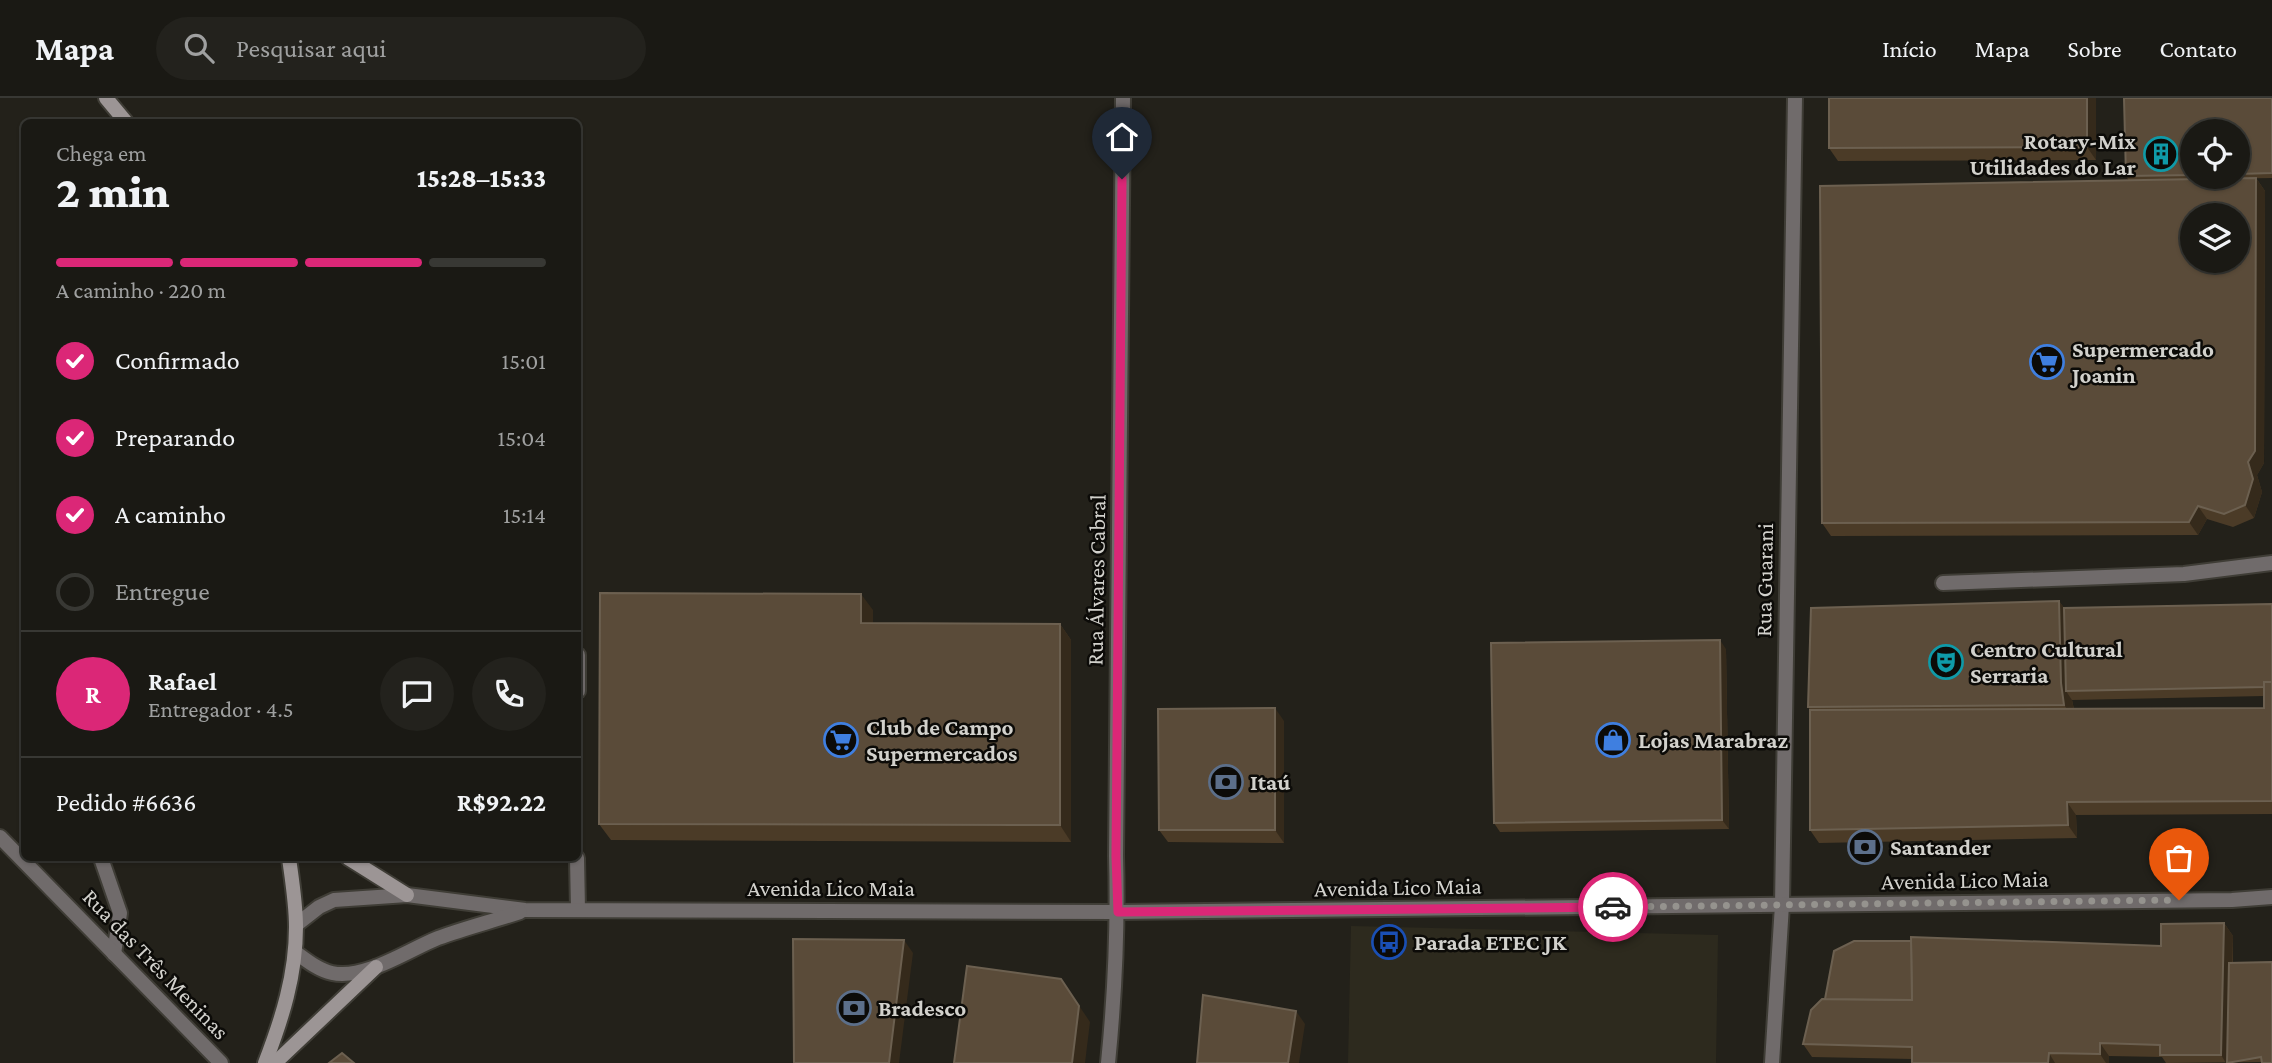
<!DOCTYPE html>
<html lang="pt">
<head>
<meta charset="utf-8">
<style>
	:root { --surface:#1a1914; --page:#23221d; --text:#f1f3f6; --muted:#9fa0a0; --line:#383834; --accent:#db2777 }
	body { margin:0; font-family:"Crimson Pro",serif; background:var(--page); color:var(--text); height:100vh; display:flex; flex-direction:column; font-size:26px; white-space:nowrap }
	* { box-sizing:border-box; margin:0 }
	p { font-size:23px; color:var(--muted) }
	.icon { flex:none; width:38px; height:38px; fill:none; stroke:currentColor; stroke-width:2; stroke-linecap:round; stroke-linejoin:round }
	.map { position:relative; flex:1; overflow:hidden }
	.details { position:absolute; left:21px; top:21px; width:560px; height:742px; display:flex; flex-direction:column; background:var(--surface); border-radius:10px; box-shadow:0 2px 5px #0004,0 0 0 2px var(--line) }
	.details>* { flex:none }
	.buttons { position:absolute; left:2180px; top:21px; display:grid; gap:14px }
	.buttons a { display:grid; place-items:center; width:70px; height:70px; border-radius:50%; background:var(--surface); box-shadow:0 2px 5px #0004,0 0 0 2px var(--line); font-size:35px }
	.pin { position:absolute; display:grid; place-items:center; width:60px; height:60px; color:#fff; margin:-72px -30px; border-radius:50% 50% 50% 0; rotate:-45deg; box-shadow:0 0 7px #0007 }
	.pin .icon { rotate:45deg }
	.courier { position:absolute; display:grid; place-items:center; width:70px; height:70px; margin:-35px; border:5px solid #db2777; border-radius:50%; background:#fff; color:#222; box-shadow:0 2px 9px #0007 }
	.headline em { font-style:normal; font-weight:800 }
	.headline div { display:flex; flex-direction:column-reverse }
	.headline { display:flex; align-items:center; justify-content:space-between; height:119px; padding:0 35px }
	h1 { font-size:46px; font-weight:800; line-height:52px }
	.bar { display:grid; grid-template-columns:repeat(4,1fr); gap:10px 7px; align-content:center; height:84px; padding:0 35px }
	.bar i { height:9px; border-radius:5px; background:var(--line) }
	.bar .active { background:var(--accent) }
	.bar p { grid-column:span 4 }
	.line { display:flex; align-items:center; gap:18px; padding:0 35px; border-top:2px solid var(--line) }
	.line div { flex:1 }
	.round { display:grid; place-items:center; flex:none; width:74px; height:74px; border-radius:37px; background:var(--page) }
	ol { padding:0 35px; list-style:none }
	li { display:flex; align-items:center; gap:21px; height:77px }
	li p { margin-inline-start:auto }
	li .icon { padding:7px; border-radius:50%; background:var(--accent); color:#fff; stroke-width:4 }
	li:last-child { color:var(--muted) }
	li i { width:38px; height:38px; border:4px solid var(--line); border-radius:50% }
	header { display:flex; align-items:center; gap:42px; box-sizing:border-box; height:98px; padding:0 35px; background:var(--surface); border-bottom:2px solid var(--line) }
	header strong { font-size:33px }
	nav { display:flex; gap:38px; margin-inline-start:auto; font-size:24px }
	.search { width:490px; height:63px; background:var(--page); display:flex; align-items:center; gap:18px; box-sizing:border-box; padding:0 24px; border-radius:38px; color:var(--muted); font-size:26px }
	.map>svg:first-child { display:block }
	.built { fill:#2d2a1e }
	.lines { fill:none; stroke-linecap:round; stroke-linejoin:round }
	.service-casing { stroke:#3f3d36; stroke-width:18 }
	.minor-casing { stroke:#3f3d36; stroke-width:18 }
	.tertiary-casing { stroke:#3f3d36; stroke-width:18 }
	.secondary-casing { stroke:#3f3d36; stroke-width:18 }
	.service { stroke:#706b6b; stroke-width:14 }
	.minor { stroke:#706b6b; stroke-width:14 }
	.tertiary { stroke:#706b6b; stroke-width:14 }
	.secondary { stroke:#9c9595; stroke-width:14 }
	.wall { fill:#4b3b27; fill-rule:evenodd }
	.shaded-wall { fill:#352a1b }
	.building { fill:#5a4b39; stroke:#6c6050; stroke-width:2; fill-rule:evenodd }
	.done { stroke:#95938e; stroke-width:7; stroke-dasharray:0 12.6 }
	.route { stroke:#db2777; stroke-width:9 }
	.labels { text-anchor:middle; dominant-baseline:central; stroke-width:5; stroke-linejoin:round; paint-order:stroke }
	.poi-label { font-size:23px; font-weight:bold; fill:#d2d1cc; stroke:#0c0b08; text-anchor:start }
	.street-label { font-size:23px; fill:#d2d1cc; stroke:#0c0b08 }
</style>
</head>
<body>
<header>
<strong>Mapa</strong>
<div class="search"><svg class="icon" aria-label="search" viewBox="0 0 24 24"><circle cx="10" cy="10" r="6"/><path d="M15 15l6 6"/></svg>Pesquisar aqui</div>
<nav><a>Início</a><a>Mapa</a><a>Sobre</a><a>Contato</a></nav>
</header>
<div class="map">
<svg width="2272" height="965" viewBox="0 0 2272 965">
	<rect width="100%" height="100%" fill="#23211a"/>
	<polygon class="built" points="1351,828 1718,837 1716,965 1348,965"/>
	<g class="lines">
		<g class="service-casing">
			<g id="service">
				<polyline points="1943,485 2184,476 2272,465"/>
				<polyline points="578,557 578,593"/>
				<polyline points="101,760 120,815 114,856"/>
				<polyline points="577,760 578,812"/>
			</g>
		</g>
		<g class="minor-casing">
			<g id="minor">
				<polyline points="0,739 221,965"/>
				<path d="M 1108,965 C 1115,895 1118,828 1116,758 L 1123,0"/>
				<polyline points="1772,965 1782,807 1795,0"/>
			</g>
		</g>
		<g class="tertiary-casing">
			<g id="tertiary">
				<polyline points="296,827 319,809 334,802 407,797 525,812 1118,814 2232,802 2272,799"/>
				<path d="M 295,854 C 306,862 318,872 332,875 C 365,882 408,852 438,840 C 465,830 493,823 520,814"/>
			</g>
		</g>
		<g class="secondary-casing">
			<g id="secondary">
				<polyline points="106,0 126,24"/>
				<polyline points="348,760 407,797"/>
				<path d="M 265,965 C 282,921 296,877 296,829 C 296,806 292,782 289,760"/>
				<polyline points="275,965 376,869"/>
			</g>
		</g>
		<use href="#service" class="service"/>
		<use href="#minor" class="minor"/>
		<use href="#tertiary" class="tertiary"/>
		<use href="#secondary" class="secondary"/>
	</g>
	<g class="wall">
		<polygon points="1829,0 2096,0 2096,62 1838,63 1829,50"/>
		<path d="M 2124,0 L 2272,0 L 2272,80 L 2201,81 L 2256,80 L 2265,93 L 2264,365 L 2257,377 L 2262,394 L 2254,420 L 2233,429 L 2207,421 L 2198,437 L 1831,438 L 1822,425 L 1820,88 L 2129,83 L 2126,78 ZM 2193,33 L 2238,33 L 2238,79 L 2193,79 ZM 2193,117 L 2238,117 L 2238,163 L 2193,163 Z"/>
		<path d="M 2059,503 L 2064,510 L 2272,506 L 2272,716 L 2076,717 L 2077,740 L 1819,745 L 1810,732 L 1810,612 L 1808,609 ZM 2264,598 L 2264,610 L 2074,611 L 2072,602 Z"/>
		<polygon points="873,512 873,525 1060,526 1071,542 1071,744 611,742 599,726"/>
		<polygon points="1726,551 1729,731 1500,734 1494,725"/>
		<polygon points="1284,623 1284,745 1168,744 1159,732"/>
		<polygon points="2224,825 2233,838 2233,865 2262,964 2166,965 2162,959 2109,958 2109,965 1912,965 1912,961 1812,959 1803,946 2161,848"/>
	</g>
	<g class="shaded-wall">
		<polygon points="2087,0 2096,0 2096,62 2087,49"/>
		<polygon points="2256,80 2265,93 2264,365 2257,377 2262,394 2254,420 2245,407 2248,364"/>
		<polygon points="2198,408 2207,421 2198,437 2189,424"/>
		<polygon points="861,496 873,512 873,541 861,525"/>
		<polygon points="2059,503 2071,519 2066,593 2072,602 2076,623 2064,607 2061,585"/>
		<polygon points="1060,526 1071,542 1071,744 1060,727"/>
		<polygon points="1720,542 1726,551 1729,731 1722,722"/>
		<polygon points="1275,610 1284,623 1284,745 1275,732"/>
		<polygon points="2067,704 2076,717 2077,740 2068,727"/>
		<polygon points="2224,825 2233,838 2230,965 2226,965 2221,957"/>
		<polygon points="904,842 913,855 899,965 889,965"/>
		<polygon points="1061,881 1090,924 1085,965 1072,965"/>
		<polygon points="1296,913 1305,926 1299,965 1288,965"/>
		<polygon points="2100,945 2109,958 2109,965 2106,965 2100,956"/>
		<polygon points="2049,955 2055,965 2048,965"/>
	</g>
	<g class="building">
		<polygon points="1829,0 2087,0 2087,49 1829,50"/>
		<polygon points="2124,0 2272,0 2272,75 2238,76 2238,33 2193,33 2193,77 2126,78"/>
		<path d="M 2256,80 L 2255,353 L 2248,364 L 2253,381 L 2245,407 L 2224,416 L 2198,408 L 2189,424 L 1822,425 L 1820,88 ZM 2193,117 L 2238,117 L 2238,163 L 2193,163 Z"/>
		<polygon points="600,495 861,496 861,525 1060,526 1060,727 599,726"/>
		<polygon points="2059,503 2061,585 2064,607 1808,609 1811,510"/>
		<polygon points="2272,506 2272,584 2264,584 2264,589 2066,593 2064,510"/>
		<polygon points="1720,542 1722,722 1494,725 1491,545"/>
		<polygon points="2264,584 2272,584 2272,703 2067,704 2068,727 1810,732 1810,612 2264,610"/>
		<polygon points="1275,610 1275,732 1159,732 1158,611"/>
		<polygon points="2224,825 2221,957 2160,957 2160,947 2100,945 2100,956 2049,955 2048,965 1912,965 1912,949 1803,946 1811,912 1822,901 1912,902 1911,839 2161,848 2161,826"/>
		<polygon points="793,841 904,842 889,965 794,965"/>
		<polygon points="1854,843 1911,843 1912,902 1825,901 1834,853"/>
		<polygon points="2272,864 2272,965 2262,965 2261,959 2227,965 2229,865"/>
		<polygon points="967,868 1061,881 1079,908 1072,965 954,965"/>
		<polygon points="1203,897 1296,913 1288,965 1197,965"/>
		<polygon points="342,955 354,965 329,965"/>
	</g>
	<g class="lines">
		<polyline class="done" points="1613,809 2179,802"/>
		<polyline class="route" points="1122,81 1116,758 1118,814 1613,809"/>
	</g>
	<defs>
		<g id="building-ring" transform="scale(1.75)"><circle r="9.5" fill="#0c0b08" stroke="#0f9aa8" stroke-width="1.5"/><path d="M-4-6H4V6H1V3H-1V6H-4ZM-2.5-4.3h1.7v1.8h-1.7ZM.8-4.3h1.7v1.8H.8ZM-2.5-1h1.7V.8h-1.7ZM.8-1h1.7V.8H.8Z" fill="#0f9aa8"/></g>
		<g id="supermarket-ring" transform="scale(1.75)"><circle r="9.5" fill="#0c0b08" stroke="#3f7fe0" stroke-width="1.5"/><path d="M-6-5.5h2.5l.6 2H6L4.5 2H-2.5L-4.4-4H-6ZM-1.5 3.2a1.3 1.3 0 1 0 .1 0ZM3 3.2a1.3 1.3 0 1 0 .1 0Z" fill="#3f7fe0"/></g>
		<g id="theatre-ring" transform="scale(1.75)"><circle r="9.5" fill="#0c0b08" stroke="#0f9aa8" stroke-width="1.5"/><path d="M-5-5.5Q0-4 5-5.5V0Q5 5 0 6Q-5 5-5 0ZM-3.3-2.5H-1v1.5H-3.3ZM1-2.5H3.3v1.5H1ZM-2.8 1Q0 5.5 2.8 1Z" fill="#0f9aa8"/></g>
		<g id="shop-ring" transform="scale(1.75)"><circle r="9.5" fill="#0c0b08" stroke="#3f7fe0" stroke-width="1.5"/><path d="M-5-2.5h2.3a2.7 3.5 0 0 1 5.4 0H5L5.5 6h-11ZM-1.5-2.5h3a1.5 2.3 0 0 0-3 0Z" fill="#3f7fe0"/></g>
		<g id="bank-ring" transform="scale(1.75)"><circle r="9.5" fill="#0c0b08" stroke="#5c6f8a" stroke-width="1.5"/><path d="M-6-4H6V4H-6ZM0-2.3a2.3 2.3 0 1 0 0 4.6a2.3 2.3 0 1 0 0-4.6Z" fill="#5c6f8a"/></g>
		<g id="bus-ring" transform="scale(1.75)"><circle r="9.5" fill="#0c0b08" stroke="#1a4fb4" stroke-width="1.5"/><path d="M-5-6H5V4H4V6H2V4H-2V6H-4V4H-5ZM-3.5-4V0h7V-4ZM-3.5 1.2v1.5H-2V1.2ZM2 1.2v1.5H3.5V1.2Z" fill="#1a4fb4"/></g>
	</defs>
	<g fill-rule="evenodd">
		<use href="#building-ring" x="2161" y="56"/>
		<use href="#supermarket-ring" x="2047" y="264"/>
		<use href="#theatre-ring" x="1946" y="564"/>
		<use href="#supermarket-ring" x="841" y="642"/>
		<use href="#shop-ring" x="1613" y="642"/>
		<use href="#bank-ring" x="1226" y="684"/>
		<use href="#bank-ring" x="1865" y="749"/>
		<use href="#bus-ring" x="1389" y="844"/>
		<use href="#bank-ring" x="854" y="910"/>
	</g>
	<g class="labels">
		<g class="poi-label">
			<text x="2136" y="43" text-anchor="end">Rotary-Mix<tspan x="2136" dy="26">Utilidades do Lar</tspan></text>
			<text x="2072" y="251">Supermercado<tspan x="2072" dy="26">Joanin</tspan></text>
			<text x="1970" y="551">Centro Cultural<tspan x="1970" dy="26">Serraria</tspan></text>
			<text x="866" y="629">Club de Campo<tspan x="866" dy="26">Supermercados</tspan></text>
			<text x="1638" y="642">Lojas Marabraz</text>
			<text x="1250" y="684">Itaú</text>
			<text x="1890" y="749">Santander</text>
			<text x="1414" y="844">Parada ETEC JK</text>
			<text x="878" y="910">Bradesco</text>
		</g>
		<g class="street-label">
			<text transform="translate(1096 482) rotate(-89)">Rua Álvares Cabral</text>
			<text transform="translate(1764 482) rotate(-89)">Rua Guarani</text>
			<text transform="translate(1965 782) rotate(-1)">Avenida Lico Maia</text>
			<text transform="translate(1398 789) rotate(-1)">Avenida Lico Maia</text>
			<text x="831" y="790">Avenida Lico Maia</text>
			<text transform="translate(156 866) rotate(46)">Rua das Três Meninas</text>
		</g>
	</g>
</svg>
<div class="buttons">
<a><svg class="icon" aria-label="locate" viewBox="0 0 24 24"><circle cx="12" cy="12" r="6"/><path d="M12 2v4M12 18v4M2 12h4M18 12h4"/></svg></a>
<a><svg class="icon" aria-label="layers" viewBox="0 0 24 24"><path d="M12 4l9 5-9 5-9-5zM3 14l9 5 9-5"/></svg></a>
</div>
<div class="pin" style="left:2179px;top:802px;background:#ea580c"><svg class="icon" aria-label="bag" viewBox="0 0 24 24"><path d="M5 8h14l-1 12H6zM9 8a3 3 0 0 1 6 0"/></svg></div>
<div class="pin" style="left:1122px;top:81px;background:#1f2937"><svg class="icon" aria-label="home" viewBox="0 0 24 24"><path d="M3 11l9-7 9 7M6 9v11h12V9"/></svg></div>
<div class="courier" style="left:1613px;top:809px"><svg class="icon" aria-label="car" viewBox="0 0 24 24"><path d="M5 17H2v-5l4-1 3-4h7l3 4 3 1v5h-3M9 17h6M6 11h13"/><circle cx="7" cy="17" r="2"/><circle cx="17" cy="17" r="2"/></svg></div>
<section class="details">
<div class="headline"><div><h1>2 min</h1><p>Chega em</p></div><em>15:28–15:33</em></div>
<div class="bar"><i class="active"></i><i class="active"></i><i class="active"></i><i></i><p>A caminho · 220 m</p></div>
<ol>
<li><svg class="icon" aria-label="check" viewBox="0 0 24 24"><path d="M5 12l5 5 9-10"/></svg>Confirmado<p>15:01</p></li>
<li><svg class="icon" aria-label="check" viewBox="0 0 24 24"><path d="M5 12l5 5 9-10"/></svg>Preparando<p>15:04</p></li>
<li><svg class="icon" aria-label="check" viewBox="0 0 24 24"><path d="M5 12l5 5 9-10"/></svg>A caminho<p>15:14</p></li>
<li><i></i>Entregue</li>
</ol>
<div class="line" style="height:126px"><b class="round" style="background:var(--accent);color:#fff">R</b><div><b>Rafael</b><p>Entregador · 4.5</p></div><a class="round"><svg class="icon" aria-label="chat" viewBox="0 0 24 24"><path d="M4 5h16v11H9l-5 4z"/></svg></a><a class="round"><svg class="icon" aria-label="phone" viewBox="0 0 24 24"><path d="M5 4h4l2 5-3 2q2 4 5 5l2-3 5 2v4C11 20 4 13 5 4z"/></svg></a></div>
<div class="line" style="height:91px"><div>Pedido #6636</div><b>R$92.22</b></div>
</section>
</div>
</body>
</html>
